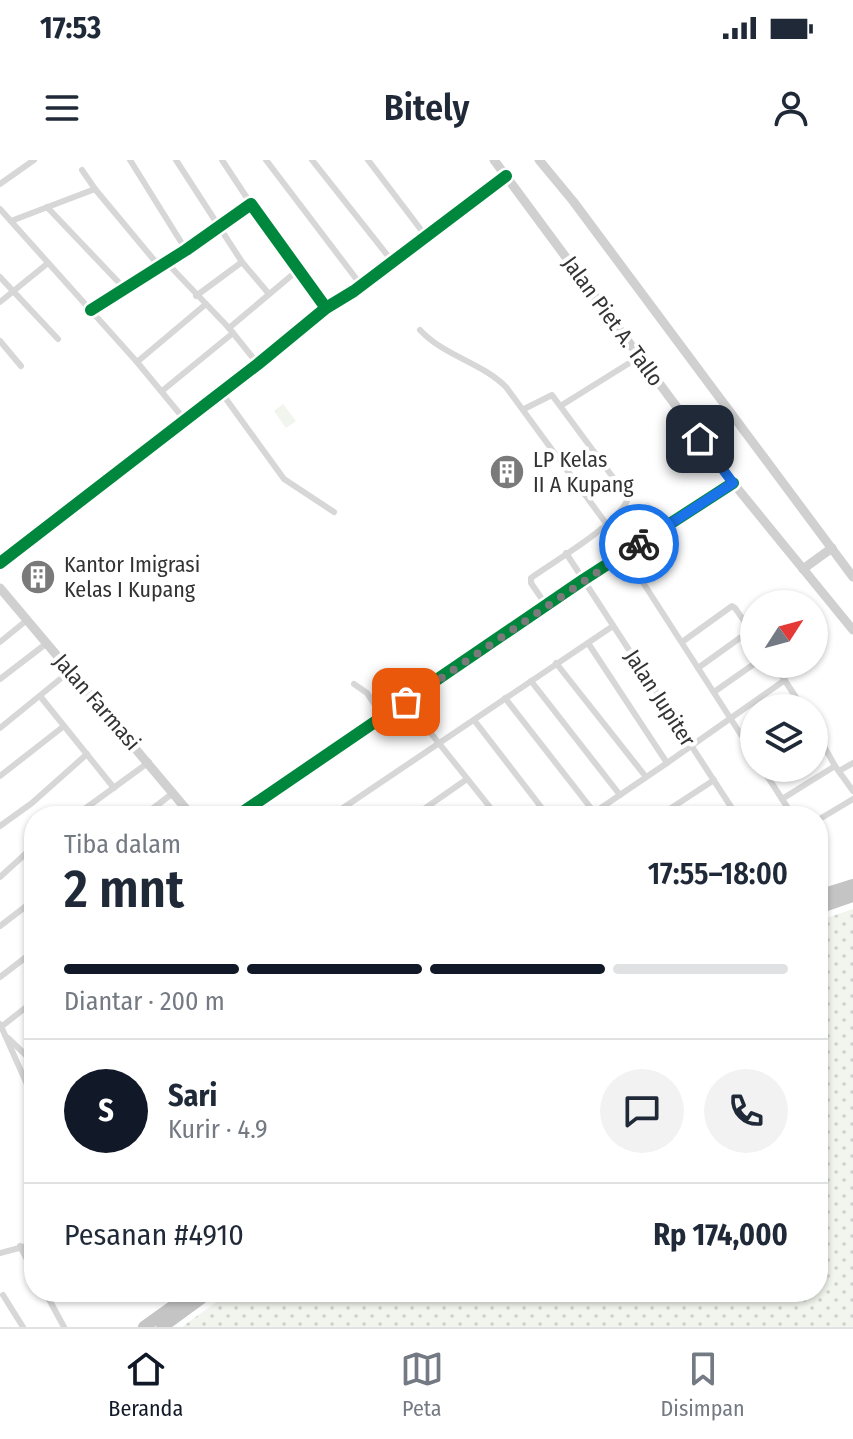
<!DOCTYPE html>
<html lang="id">
<head>
<meta charset="utf-8">
<style>
	:root { --surface:#fff; --page:#f2f2f3; --text:#1f2937; --muted:#747a83; --line:#e0e1e3; --accent:#111827 }
	body { margin:0; font-family:"Fira Sans Condensed",sans-serif; background:var(--page); color:var(--text); height:100vh; display:flex; flex-direction:column; font-size:30px; white-space:nowrap }
	* { box-sizing:border-box; margin:0 }
	p { font-size:26px; color:var(--muted) }
	.icon { flex:none; width:44px; height:44px; fill:none; stroke:currentColor; stroke-width:2; stroke-linecap:round; stroke-linejoin:round }
	.map { position:relative; flex:1; overflow:hidden }
	.details { position:absolute; left:24px; top:646px; width:804px; height:496px; display:flex; flex-direction:column; background:var(--surface); border-radius:32px; box-shadow:0 2px 6px #0004 }
	.details>* { flex:none }
	.needle { width:52px; rotate:54deg }
	.tools { position:absolute; left:740px; top:430px; display:grid; gap:16px }
	.tools a { display:grid; place-items:center; width:88px; height:88px; border-radius:50%; background:var(--surface); box-shadow:0 2px 6px #0004; font-size:40px }
	.pin { position:absolute; display:grid; place-items:center; width:68px; height:68px; color:#fff; margin:-34px; border-radius:16px; box-shadow:0 4px 12px #0006 }
	.courier { position:absolute; display:grid; place-items:center; width:80px; height:80px; margin:-40px; border:6px solid #1a73e8; border-radius:50%; background:#fff; color:#222; box-shadow:0 2px 10px #0007 }
	.overview em { font-style:normal; font-weight:600 }
	.overview div { display:flex; flex-direction:column-reverse }
	.overview { display:flex; align-items:center; justify-content:space-between; height:136px; padding:0 40px }
	h1 { font-size:52px; font-weight:600; line-height:60px }
	.bar { display:grid; grid-template-columns:repeat(4,1fr); gap:12px 8px; align-content:center; height:96px; padding:0 40px }
	.bar i { height:10px; border-radius:6px; background:var(--line) }
	.bar .active { background:var(--accent) }
	.bar p { grid-column:span 4 }
	.line { display:flex; align-items:center; gap:20px; padding:0 40px; border-top:2px solid var(--line) }
	.line div { flex:1 }
	.round { display:grid; place-items:center; flex:none; width:84px; height:84px; border-radius:42px; background:var(--page) }
	.status { display:flex; justify-content:space-between; align-items:center; height:56px; padding:0 40px; background:var(--surface); direction:ltr }
	.status svg { height:22px; fill:currentColor }
	header { display:flex; justify-content:space-between; align-items:center; height:104px; padding:0 40px; background:var(--surface); font-size:36px; font-weight:600 }
	.dock { display:flex; justify-content:space-around; align-items:center; height:112px; border-top:2px solid var(--line); background:var(--surface); font-size:22px; color:var(--muted) }
	.dock a { display:grid; justify-items:center; gap:4px }
	.dock .active { color:var(--accent) }
	.map>svg:first-child { display:block }
	.grass { fill:url(#grass-dots) }
	.green { fill:#f1f5ed }
	.lines { fill:none; stroke-linecap:round; stroke-linejoin:round }
	.street { stroke:#d7d7d7; stroke-width:6 }
	.secondary { stroke:#d0d0d0; stroke-width:9 }
	.highway { stroke:#c4c4c4; stroke-width:12 }
	.cycleway-casing { stroke:#fff; stroke-width:17 }
	.cycleway { stroke:#00873e; stroke-width:12 }
	.done { stroke:#7a7a7a; stroke-width:8; stroke-dasharray:0 14.4 }
	.route { stroke:#1a73e8; stroke-width:10 }
	.labels { text-anchor:middle; dominant-baseline:central; stroke-width:8; stroke-linejoin:round; paint-order:stroke }
	.street-label { font-size:22px; fill:#333; stroke:#fff }
	.poi-label { font-size:22px; fill:#333; stroke:#fff; text-anchor:start }
</style>
</head>
<body>
<div class="status"><b>17:53</b><svg viewBox="0 0 49 12"><path d="M0 12V9h3v3zM5 12V6h3v6zM10 12V3h3v9zM15 12V0h3v12zM26 1h20v11H26zM47 4h2v5h-2z"/></svg></div>
<header><svg class="icon" aria-label="menu" viewBox="0 0 24 24"><path d="M4 6h16M4 12h16M4 18h16"/></svg>Bitely<svg class="icon" aria-label="person" viewBox="0 0 24 24"><circle cx="12" cy="8" r="4"/><path d="M4 21q1-7 8-7t8 7"/></svg></header>
<div class="map">
<svg width="853" height="1167" viewBox="0 0 853 1167">
	<defs>
		<pattern id="grass-dots" width="8" height="8" patternUnits="userSpaceOnUse" patternTransform="scale(2)"><rect width="8" height="8" fill="#f1f5ed"/><path d="M2 2h.1M6 6h.1" fill="none" stroke="#cfd2cc" stroke-width="1.8" stroke-linecap="round"/></pattern>
	</defs>
	<rect width="100%" height="100%" fill="#fff"/>
	<polygon class="grass" points="853,749 853,1167 182,1167 230,1132 818,1132 818,761"/>
	<g class="green">
		<polygon points="283,244 296,261 286,268 274,251"/>
		<polygon points="648,342 657,354 631,373 622,360"/>
	</g>
	<g class="lines">
		<g class="street">
			<polyline points="130,0 186,90"/>
			<polyline points="176,0 242,102 269,134"/>
			<polyline points="222,0 251,44"/>
			<polyline points="266,0 361,125"/>
			<polyline points="312,0 392,101"/>
			<polyline points="368,0 425,75"/>
			<polyline points="82,10 95,29"/>
			<polyline points="0,24 34,0"/>
			<polyline points="47,47 125,129"/>
			<polyline points="0,49 137,202 184,259"/>
			<polyline points="11,61 95,29 159,106"/>
			<polyline points="166,102 229,168 258,204"/>
			<polyline points="0,117 58,179"/>
			<polyline points="196,136 242,102"/>
			<polyline points="0,142 48,103"/>
			<polyline points="91,150 186,90 251,44 326,148"/>
			<polyline points="229,168 298,110"/>
			<path d="M 420,170 C 444,196 481,202 506,227 L 627,392"/>
			<polyline points="0,181 21,206"/>
			<polyline points="137,202 206,144"/>
			<polyline points="162,231 233,173"/>
			<polyline points="221,232 284,319 334,352"/>
			<polyline points="562,245 639,197"/>
			<path d="M 524,249 L 552,235 L 626,335 L 627,341 C 614,367 556,400 531,418 L 531,423 L 546,445"/>
			<polyline points="566,393 737,656"/>
			<polyline points="624,393 754,595"/>
			<polyline points="0,403 258,204 326,148 354,131 506,16"/>
			<polyline points="0,482 27,460"/>
			<polyline points="682,482 732,446 735,448 754,475"/>
			<polyline points="588,483 667,603 785,520"/>
			<polyline points="556,503 646,617"/>
			<polyline points="774,504 803,548"/>
			<polyline points="698,508 751,470"/>
			<polyline points="0,519 47,483"/>
			<polyline points="531,521 620,635"/>
			<polyline points="354,524 367,533 383,557"/>
			<polyline points="714,532 754,504"/>
			<polyline points="40,536 114,628"/>
			<polyline points="505,538 594,652"/>
			<polyline points="406,542 497,656"/>
			<polyline points="474,560 548,656"/>
			<polyline points="0,568 70,511"/>
			<polyline points="814,568 835,606"/>
			<polyline points="762,608 793,656"/>
			<polyline points="839,611 853,603"/>
			<polyline points="0,616 64,566"/>
			<polyline points="782,639 835,606 853,631"/>
			<polyline points="75,656 149,602"/>
			<polyline points="143,656 173,633"/>
			<polyline points="237,656 583,420 733,323"/>
			<polyline points="331,656 613,466"/>
			<polyline points="414,656 467,619"/>
			<polyline points="589,656 667,603"/>
			<polyline points="659,656 714,620"/>
			<polyline points="818,660 853,639"/>
			<polyline points="0,666 32,643 87,594"/>
			<polyline points="0,717 34,686"/>
			<polyline points="0,766 34,740"/>
			<polyline points="0,817 34,791"/>
			<polyline points="0,864 34,940"/>
			<polyline points="1,867 34,841"/>
			<polyline points="8,878 34,903"/>
			<polyline points="34,1068 34,1073"/>
			<polyline points="20,1086 34,1113"/>
			<polyline points="0,1093 34,1084"/>
			<polyline points="45,1132 64,1167"/>
			<polyline points="3,1135 23,1167"/>
		</g>
		<g class="secondary">
			<polyline points="494,0 733,323 853,470"/>
			<polyline points="539,0 573,41 853,417"/>
			<polyline points="803,409 832,388"/>
			<polyline points="0,428 192,656"/>
		</g>
		<g class="highway">
			<polyline points="818,736 853,725"/>
			<polyline points="818,748 853,736"/>
			<polyline points="144,1167 193,1132"/>
			<polyline points="162,1167 210,1132"/>
		</g>
		<g class="cycleway-casing">
			<g id="cycleway">
				<polyline points="91,150 186,90 251,44 326,148"/>
				<polyline points="0,403 258,204 326,148 354,131 506,16"/>
				<polyline points="237,656 583,420 733,323"/>
			</g>
		</g>
		<use href="#cycleway" class="cycleway"/>
	</g>
	<g class="lines">
		<polyline class="done" points="406,542 639,384"/>
		<polyline class="route" points="639,384 733,323 700,279"/>
	</g>
	<defs>
		<g id="building-disc" transform="scale(1.8)"><circle r="9.5" fill="#7a7a7a" stroke="#fff"/><path d="M-4-6H4V6H1V3H-1V6H-4ZM-2.5-4.3h1.7v1.8h-1.7ZM.8-4.3h1.7v1.8H.8ZM-2.5-1h1.7V.8h-1.7ZM.8-1h1.7V.8H.8Z" fill="#fff"/></g>
	</defs>
	<g fill-rule="evenodd">
		<use href="#building-disc" x="507" y="312"/>
		<use href="#building-disc" x="38" y="417"/>
	</g>
	<g class="labels">
		<g class="street-label">
			<text transform="translate(613 161) rotate(54)">Jalan Piet A. Tallo</text>
			<text transform="translate(660 538) rotate(57)">Jalan Jupiter</text>
			<text transform="translate(97 542) rotate(49)">Jalan Farmasi</text>
		</g>
		<g class="poi-label">
			<text x="533" y="299">LP Kelas<tspan x="533" dy="25">II A Kupang</tspan></text>
			<text x="64" y="404">Kantor Imigrasi<tspan x="64" dy="25">Kelas I Kupang</tspan></text>
		</g>
	</g>
</svg>
<div class="tools">
<a><svg class="needle" viewBox="-14 -14 28 28"><path d="M0-13l5 13h-10z" fill="#e53935"/><path d="M0 13l5-13h-10z" fill="#747a83"/></svg></a>
<a><svg class="icon" aria-label="layers" viewBox="0 0 24 24"><path d="M12 4l9 5-9 5-9-5zM3 14l9 5 9-5"/></svg></a>
</div>
<div class="pin" style="left:406px;top:542px;background:#ea580c"><svg class="icon" aria-label="bag" viewBox="0 0 24 24"><path d="M5 8h14l-1 12H6zM9 8a3 3 0 0 1 6 0"/></svg></div>
<div class="pin" style="left:700px;top:279px;background:#1f2937"><svg class="icon" aria-label="home" viewBox="0 0 24 24"><path d="M3 11l9-7 9 7M6 9v11h12V9"/></svg></div>
<div class="courier" style="left:639px;top:384px"><svg class="icon" aria-label="bike" viewBox="0 0 24 24"><circle cx="6" cy="16" r="4"/><circle cx="18" cy="16" r="4"/><path d="M6 16l4-8h5l3 8M10 8l3 8H6M13 5h3"/></svg></div>
<section class="details">
<div class="overview"><div><h1>2 mnt</h1><p>Tiba dalam</p></div><em>17:55–18:00</em></div>
<div class="bar"><i class="active"></i><i class="active"></i><i class="active"></i><i></i><p>Diantar · 200 m</p></div>
<div class="line" style="height:144px"><b class="round" style="background:var(--accent);color:#fff">S</b><div><b>Sari</b><p>Kurir · 4.9</p></div><a class="round"><svg class="icon" aria-label="chat" viewBox="0 0 24 24"><path d="M4 5h16v11H9l-5 4z"/></svg></a><a class="round"><svg class="icon" aria-label="phone" viewBox="0 0 24 24"><path d="M5 4h4l2 5-3 2q2 4 5 5l2-3 5 2v4C11 20 4 13 5 4z"/></svg></a></div>
<div class="line" style="height:104px"><div>Pesanan #4910</div><b>Rp 174,000</b></div>
</section>
</div>
<nav class="dock">
<a class="active"><svg class="icon" aria-label="home" viewBox="0 0 24 24"><path d="M3 11l9-7 9 7M6 9v11h12V9"/></svg>Beranda</a>
<a><svg class="icon" aria-label="map" viewBox="0 0 24 24"><path d="M3 6l6-2 6 2 6-2v14l-6 2-6-2-6 2zM9 4v14M15 6v14"/></svg>Peta</a>
<a><svg class="icon" aria-label="saved" viewBox="0 0 24 24"><path d="M7 4h10v16l-5-4-5 4z"/></svg>Disimpan</a>
</nav>
</body>
</html>
